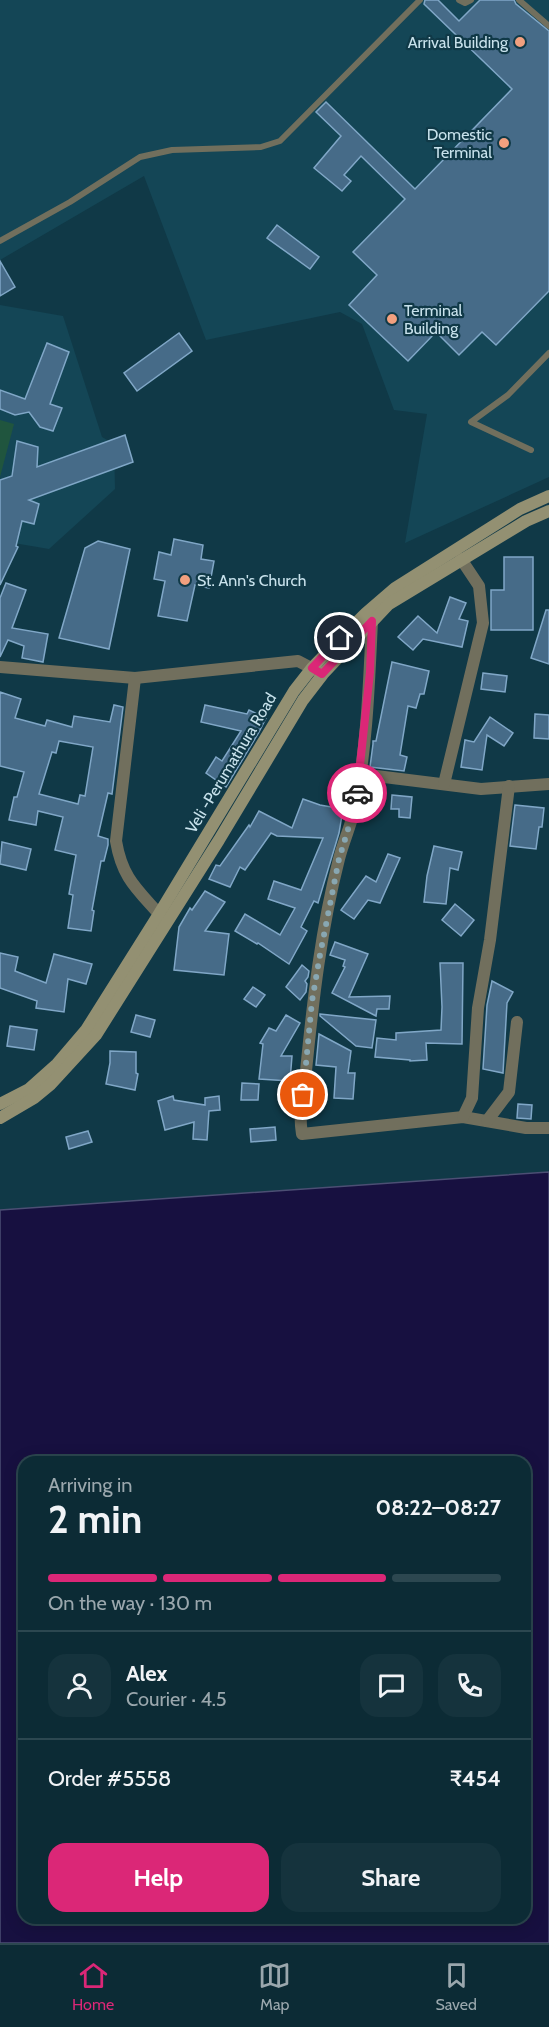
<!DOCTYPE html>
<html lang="en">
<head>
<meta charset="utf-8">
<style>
	:root { --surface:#0c2b35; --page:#15333d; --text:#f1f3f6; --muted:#9aa7ad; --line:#2c4750; --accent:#db2777 }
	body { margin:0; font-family:Cabin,sans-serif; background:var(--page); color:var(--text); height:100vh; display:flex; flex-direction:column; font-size:22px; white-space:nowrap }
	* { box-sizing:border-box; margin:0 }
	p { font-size:20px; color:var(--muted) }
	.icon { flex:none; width:33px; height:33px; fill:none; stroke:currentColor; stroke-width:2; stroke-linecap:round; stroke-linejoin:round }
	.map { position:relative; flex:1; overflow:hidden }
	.sheet { position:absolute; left:18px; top:1456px; width:513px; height:468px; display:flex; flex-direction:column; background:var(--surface); border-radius:18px; box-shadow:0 3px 15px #0003,0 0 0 2px var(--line) }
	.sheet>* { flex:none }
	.pin { position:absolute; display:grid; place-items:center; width:51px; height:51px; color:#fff; margin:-26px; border:3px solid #fff; border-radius:50%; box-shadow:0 2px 6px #0007 }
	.courier { position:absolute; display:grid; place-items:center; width:60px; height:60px; margin:-30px; border:4px solid #db2777; border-radius:50%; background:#fff; color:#222; box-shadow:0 2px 8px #0007 }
	.headline em { font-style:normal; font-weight:800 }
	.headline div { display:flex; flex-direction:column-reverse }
	.headline { display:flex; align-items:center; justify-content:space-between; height:102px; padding:0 30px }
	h1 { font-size:39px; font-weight:800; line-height:45px }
	.bar { display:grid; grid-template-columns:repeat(4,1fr); gap:9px 6px; align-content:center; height:72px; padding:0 30px }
	.bar i { height:8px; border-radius:4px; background:var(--line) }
	.bar .on { background:var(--accent) }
	.bar p { grid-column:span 4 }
	.line { display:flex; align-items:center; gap:15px; padding:0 30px; border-top:2px solid var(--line) }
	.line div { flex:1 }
	.round { display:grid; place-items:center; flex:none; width:63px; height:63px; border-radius:18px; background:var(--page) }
	.button { display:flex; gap:12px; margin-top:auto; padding:12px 30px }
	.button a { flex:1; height:69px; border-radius:18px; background:var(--accent); color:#fff; font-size:24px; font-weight:800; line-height:69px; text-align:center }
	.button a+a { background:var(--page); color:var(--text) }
	.tabs { display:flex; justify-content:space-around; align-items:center; height:84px; border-top:2px solid var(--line); background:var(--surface); font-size:16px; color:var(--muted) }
	.tabs a { display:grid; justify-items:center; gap:3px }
	.tabs .on { color:var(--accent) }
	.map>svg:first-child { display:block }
	.built { fill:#144656 }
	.green { fill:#20553e }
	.water { fill:#171040; stroke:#4c4f74; stroke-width:1.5; fill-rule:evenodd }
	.building { fill:#466b88; stroke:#80a7c7; stroke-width:1.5; fill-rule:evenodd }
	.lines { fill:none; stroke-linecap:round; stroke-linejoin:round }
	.lane { stroke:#716f5d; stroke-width:6 }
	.street { stroke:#716f5d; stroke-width:12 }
	.secondary { stroke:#939072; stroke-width:12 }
	.done { stroke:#88a7b2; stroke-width:6; stroke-dasharray:0 10.8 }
	.route { stroke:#db2777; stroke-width:8 }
	.poi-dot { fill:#f2a07f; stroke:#103947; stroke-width:2 }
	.labels { text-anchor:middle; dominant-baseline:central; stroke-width:4.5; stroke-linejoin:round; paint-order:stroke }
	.poi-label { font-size:16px; fill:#c8e2ec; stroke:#103947; text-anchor:end }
	.street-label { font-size:16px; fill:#c8e2ec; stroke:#103947 }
</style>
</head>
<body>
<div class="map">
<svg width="549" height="1943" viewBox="0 0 549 1943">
	<rect width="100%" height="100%" fill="#103947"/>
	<g class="built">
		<polygon points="0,0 549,0 549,477 405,543 427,414 394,410 362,324 340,312 206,340 144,176 0,260"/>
		<polygon points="0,305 63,316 102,437 114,444 115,489 49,549 8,542 0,543"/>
	</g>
	<polygon class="green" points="0,420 14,424 0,477"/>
	<path class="water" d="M 549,1172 L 549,1943 L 0,1943 L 0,1210 ZM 24,1462 L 525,1462 L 525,1918 L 24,1918 Z"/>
	<g class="building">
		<polygon points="425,0 438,0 459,21 480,0 514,0 516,4 549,31 549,291 496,345 482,332 459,355 436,332 408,361 349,305 377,275 353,252 405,199 361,156 344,175 351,181 342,191 314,168 341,136 316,112 326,102 415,189 512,89 424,4"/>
		<polygon points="277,225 319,257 310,269 267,238"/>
		<polygon points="0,261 15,287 0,296"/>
		<polygon points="179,333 192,351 137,391 124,373"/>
		<polygon points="47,343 69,352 50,404 62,408 53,431 40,427 29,412 15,415 0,409 0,390 25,399"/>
		<polygon points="125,435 133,462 29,500 39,504 34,524 22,521 16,546 18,547 0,585 0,480 12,476 17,441 38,447 37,467"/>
		<polygon points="174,539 203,545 201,559 214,561 209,588 195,585 187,621 158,616 165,581 154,579 159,552 171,555"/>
		<polygon points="98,541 130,549 109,649 59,638 85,548"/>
		<polygon points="504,557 533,557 533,630 491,630 491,590 504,590"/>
		<polygon points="6,583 26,590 12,628 48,634 43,662 22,658 24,646 8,640 0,657 0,598"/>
		<polygon points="450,597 466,603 459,619 468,621 462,647 423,639 413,650 398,637 418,616 437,633"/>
		<polygon points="546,610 549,610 549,664 531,658"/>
		<polygon points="392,662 429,671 424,694 420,694 416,708 408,706 400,755 407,757 404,771 370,767 373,744 373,741 376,741"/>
		<polygon points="483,673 507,676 505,692 481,689"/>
		<path d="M 0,692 L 21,699 L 15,718 L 45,726 L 47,720 L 72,727 L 74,716 L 110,722 L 114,705 L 123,707 L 112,794 L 108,793 L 98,836 L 108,839 L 108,845 L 104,861 L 101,861 L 92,910 L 94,911 L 91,931 L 68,928 L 73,895 L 69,894 L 76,855 L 55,850 L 63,817 L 38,811 L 36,825 L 9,820 L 14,797 L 17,797 L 24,772 L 0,766 ZM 59,741 L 93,747 L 85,796 L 80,795 L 78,804 L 39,794 L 52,752 L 56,753 Z"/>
		<polygon points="205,705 247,714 249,710 266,718 259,732 226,787 206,773 216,757 222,761 241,731 201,722"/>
		<polygon points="535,714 549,715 549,739 534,738"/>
		<polygon points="490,717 513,733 504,746 487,735 482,770 461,767 465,740 474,742"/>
		<polygon points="392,795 412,797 410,818 399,817 399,809 391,809"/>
		<polygon points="303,799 320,805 343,809 339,833 318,903 314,901 301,927 307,931 289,964 258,943 257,944 235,931 245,914 280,935 295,908 268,899 274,881 301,890 323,838 277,836 271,833 245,870 240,867 230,887 209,879 216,865 220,866 249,825 250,827 259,811 292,828"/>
		<polygon points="515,805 544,808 542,827 539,827 536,849 510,846"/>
		<polygon points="2,842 31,849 26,870 0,864"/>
		<polygon points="434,846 462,852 458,870 450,868 446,904 424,902 427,876"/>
		<polygon points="388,854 400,858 380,903 368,900 354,919 341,910 366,876 376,882"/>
		<polygon points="205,891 225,902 205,931 229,934 224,975 174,970 179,927 190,908 192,910"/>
		<polygon points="455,904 474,920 461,936 442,920"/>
		<polygon points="335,942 368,954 349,997 390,996 389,1009 377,1009 376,1016 332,993 345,967 343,966 345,960 330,955"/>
		<polygon points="0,953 18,957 15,971 46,983 54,954 92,964 86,984 68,979 64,1012 36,1008 37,1001 0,988"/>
		<polygon points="440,963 463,963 462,1044 426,1043 427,1060 410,1061 410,1060 375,1057 377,1038 396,1040 396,1033 441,1030 442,1007"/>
		<polygon points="302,965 309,971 308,977 305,981 307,984 306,992 300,1000 286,987"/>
		<polygon points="492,981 513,992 507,1003 503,1073 483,1069 487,1005"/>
		<polygon points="253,987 265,995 256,1007 244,999"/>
		<polygon points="320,1014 376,1020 372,1048 356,1046 320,1016"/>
		<polygon points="136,1015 155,1020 150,1037 131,1032"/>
		<polygon points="286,1015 300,1023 281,1056 292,1056 290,1081 259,1079 263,1044 260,1043 269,1028 276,1031"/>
		<polygon points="10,1026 37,1030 34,1050 7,1046"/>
		<polygon points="319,1034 351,1051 348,1073 355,1073 353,1099 334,1098 336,1067 316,1065"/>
		<polygon points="110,1051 136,1052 136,1073 138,1074 135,1090 106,1084 110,1063"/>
		<polygon points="242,1083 259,1084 258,1100 241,1100"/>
		<polygon points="173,1096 174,1100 205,1105 205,1098 219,1096 220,1110 209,1111 207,1140 193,1139 194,1122 165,1130 158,1101"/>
		<polygon points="518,1104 532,1105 531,1119 517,1118"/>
		<polygon points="275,1127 276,1140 251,1142 250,1129"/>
		<polygon points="88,1131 92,1142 69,1149 66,1137"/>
	</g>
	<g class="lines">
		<g class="lane">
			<polyline points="459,0 465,3 471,0"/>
			<polyline points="519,0 549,26"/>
			<polyline points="0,241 70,202 140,157 172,150 261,147 280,141 420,0"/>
			<polyline points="531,450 471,422 508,395 549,353"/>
		</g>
		<g class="street">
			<path d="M 372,621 C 369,684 367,749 354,811 C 350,828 343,843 339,859 C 321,929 313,1000 306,1071 C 304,1094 298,1110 302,1134 L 463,1117 L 526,1128 L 549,1128"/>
			<polyline points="0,667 135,678 298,661 319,672"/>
			<path d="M 135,678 L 116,841 C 122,877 136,888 159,914"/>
			<polyline points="360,774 481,789 549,784"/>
			<polyline points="444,784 483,623 479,586 461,559"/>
			<polyline points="463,1117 472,1098 478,1008 490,940 509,786"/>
			<polyline points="487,1121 509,1092 517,1022"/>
		</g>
		<g class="secondary">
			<polyline points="0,1104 29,1089 57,1064 86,1030 159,914 294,691 312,668 341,638 366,613 395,588 520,509 549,496"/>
			<polyline points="0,1118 34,1098 51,1084 96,1035 219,840 303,700 323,674 389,604 526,521 549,511"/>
		</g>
	</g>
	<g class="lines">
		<polyline class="done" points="303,1095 312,1001 320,955 339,859 353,813 357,793"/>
		<polyline class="route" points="340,638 312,668 322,674 372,621 370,672 357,793"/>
	</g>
	<g class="poi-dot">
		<circle cx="520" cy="42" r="6"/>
		<circle cx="504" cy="143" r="6"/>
		<circle cx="392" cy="319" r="6"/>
		<circle cx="185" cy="580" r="6"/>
	</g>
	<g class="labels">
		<g class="poi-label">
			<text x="508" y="42">Arrival Building</text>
			<text x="492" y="134">Domestic<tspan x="492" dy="18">Terminal</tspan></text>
			<text x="404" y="310" text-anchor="start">Terminal<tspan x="404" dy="18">Building</tspan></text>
			<text x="197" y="580" text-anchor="start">St. Ann's Church</text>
		</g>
		<g class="street-label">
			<text transform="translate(231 763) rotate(-59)">Veli -Perumathura Road</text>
		</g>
	</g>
</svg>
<div class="pin" style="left:303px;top:1095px;background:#ea580c"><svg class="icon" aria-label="bag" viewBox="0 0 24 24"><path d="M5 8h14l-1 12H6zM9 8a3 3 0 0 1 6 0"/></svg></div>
<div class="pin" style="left:340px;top:638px;background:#1f2937"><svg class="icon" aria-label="home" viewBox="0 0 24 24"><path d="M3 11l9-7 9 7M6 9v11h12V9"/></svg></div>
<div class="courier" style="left:357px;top:793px"><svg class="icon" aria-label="car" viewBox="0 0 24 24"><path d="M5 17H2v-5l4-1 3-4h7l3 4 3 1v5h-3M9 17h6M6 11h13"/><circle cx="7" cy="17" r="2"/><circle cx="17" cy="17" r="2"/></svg></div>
<section class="sheet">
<div class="headline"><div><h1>2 min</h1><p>Arriving in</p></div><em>08:22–08:27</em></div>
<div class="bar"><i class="on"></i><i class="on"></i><i class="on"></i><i></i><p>On the way · 130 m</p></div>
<div class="line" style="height:108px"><a class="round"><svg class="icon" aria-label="person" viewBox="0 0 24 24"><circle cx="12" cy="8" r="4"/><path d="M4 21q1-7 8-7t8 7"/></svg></a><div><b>Alex</b><p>Courier · 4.5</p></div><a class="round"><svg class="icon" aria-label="chat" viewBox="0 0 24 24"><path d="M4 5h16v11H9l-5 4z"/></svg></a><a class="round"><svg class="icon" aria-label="phone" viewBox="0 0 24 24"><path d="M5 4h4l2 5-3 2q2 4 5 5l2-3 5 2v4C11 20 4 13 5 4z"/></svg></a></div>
<div class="line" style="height:78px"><div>Order #5558</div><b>₹454</b></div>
<div class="button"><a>Help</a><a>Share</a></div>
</section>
</div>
<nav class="tabs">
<a class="on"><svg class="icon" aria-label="home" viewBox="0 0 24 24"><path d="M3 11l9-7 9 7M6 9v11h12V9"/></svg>Home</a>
<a><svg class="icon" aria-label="map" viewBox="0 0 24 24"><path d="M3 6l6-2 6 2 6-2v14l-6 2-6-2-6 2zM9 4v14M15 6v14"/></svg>Map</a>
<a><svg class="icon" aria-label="saved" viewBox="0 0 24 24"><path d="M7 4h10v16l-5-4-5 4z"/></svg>Saved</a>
</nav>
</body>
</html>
